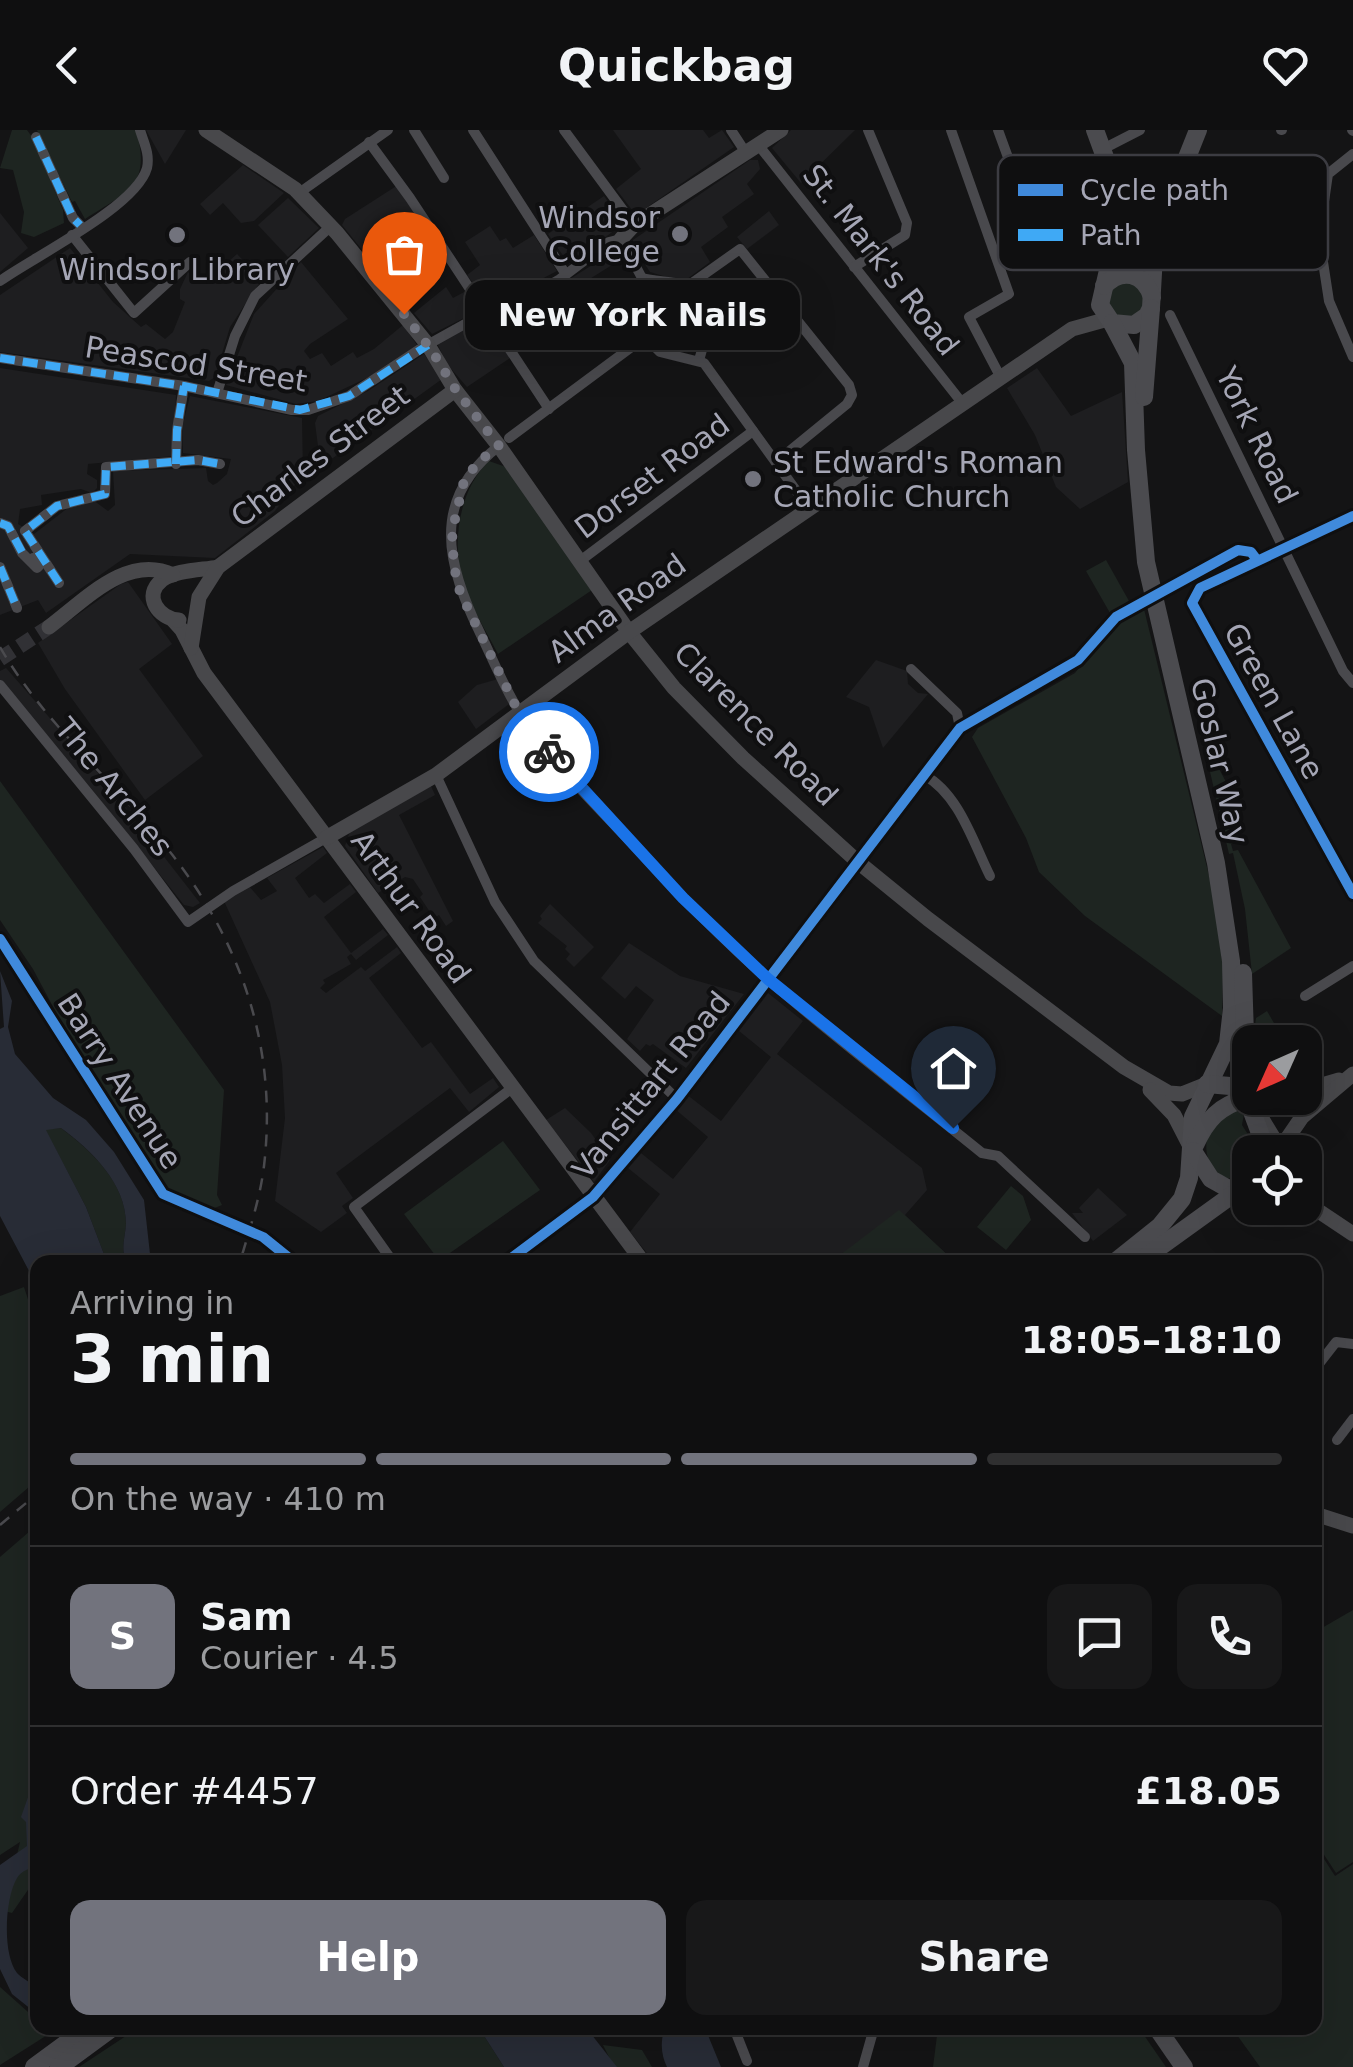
<!DOCTYPE html>
<html lang="en">
<head>
<meta charset="utf-8">
<style>
	:root { --surface:#0f0f10; --page:#181819; --text:#f1f3f6; --muted:#9b9c9f; --line:#2f2f30; --accent:#72737d }
	body { margin:0; font-family:"DejaVu Sans",sans-serif; background:var(--page); color:var(--text); height:100vh; display:flex; flex-direction:column; font-size:38px; white-space:nowrap }
	* { box-sizing:border-box; margin:0 }
	p { font-size:32px; color:var(--muted) }
	.icon { flex:none; width:55px; height:55px; fill:none; stroke:currentColor; stroke-width:2; stroke-linecap:round; stroke-linejoin:round }
	.map { position:relative; flex:1; overflow:hidden }
	.sheet { position:absolute; left:30px; top:1125px; width:1292px; height:780px; display:flex; flex-direction:column; background:var(--surface); border-radius:20px; box-shadow:0 10px 40px #0002,0 0 0 2px var(--line) }
	.sheet>* { flex:none }
	.needle { width:65px; rotate:225deg }
	.tools { position:absolute; left:1232px; top:895px; display:grid; gap:20px }
	.tools a { display:grid; place-items:center; width:90px; height:90px; border-radius:20px; background:var(--surface); box-shadow:0 10px 40px #0002,0 0 0 2px var(--line); font-size:50px }
	.pin { position:absolute; display:grid; place-items:center; width:85px; height:85px; color:#fff; margin:-102px -42px; border-radius:50% 50% 50% 0; rotate:-45deg; box-shadow:0 0 10px #0007 }
	.pin .icon { rotate:45deg }
	.courier { position:absolute; display:grid; place-items:center; width:100px; height:100px; margin:-50px; border:8px solid #1a73e8; border-radius:50%; background:#fff; color:#222; box-shadow:0 2px 12px #0007 }
	.bubble { position:absolute; height:70px; border-radius:20px; background:var(--surface); box-shadow:0 10px 40px #0002,0 0 0 2px var(--line); font-size:32px; font-weight:800; line-height:70px; text-align:center }
	.head em { font-style:normal; font-weight:800 }
	.head div { display:flex; flex-direction:column-reverse }
	.head { display:flex; align-items:center; justify-content:space-between; height:170px; padding:0 40px }
	h1 { font-size:65px; font-weight:800; line-height:75px }
	.bar { display:grid; grid-template-columns:repeat(4,1fr); gap:15px 10px; align-content:center; height:120px; padding:0 40px }
	.bar i { height:12px; border-radius:8px; background:var(--line) }
	.bar .on { background:var(--accent) }
	.bar p { grid-column:span 4 }
	.line { display:flex; align-items:center; gap:25px; padding:0 40px; border-top:2px solid var(--line) }
	.line div { flex:1 }
	.round { display:grid; place-items:center; flex:none; width:105px; height:105px; border-radius:20px; background:var(--page) }
	.action { display:flex; gap:20px; margin-top:auto; padding:20px 40px }
	.action a { flex:1; height:115px; border-radius:20px; background:var(--accent); color:#fff; font-size:40px; font-weight:800; line-height:115px; text-align:center }
	.action a+a { background:var(--page); color:var(--text) }
	header { display:flex; justify-content:space-between; align-items:center; height:130px; padding:0 40px; background:var(--surface); font-size:45px; font-weight:800 }
	.map>svg:first-child { display:block }
	.built { fill:#1e1e20 }
	.green { fill:#1e2521 }
	.water { fill:#282c36 }
	.lines { fill:none; stroke-linecap:round; stroke-linejoin:round }
	.secondary-tunnel { stroke:#313135; stroke-width:15; stroke-dasharray:15 8; stroke-linecap:butt }
	.street { stroke:#49494d; stroke-width:10 }
	.secondary { stroke:#48484b; stroke-width:15 }
	.primary { stroke:#4b4b4f; stroke-width:18 }
	.rail { stroke:#4a4a4e; stroke-width:2.5; stroke-dasharray:12 10; stroke-linecap:butt }
	.quiet { stroke:#3fa9f5; stroke-width:8; stroke-dasharray:15 8; stroke-linecap:butt }
	.cycleway-casing { stroke:#0f0f10; stroke-width:16 }
	.cycleway { stroke:#408adc; stroke-width:10 }
	.done { stroke:#72737d; stroke-width:10; stroke-dasharray:0 18 }
	.route { stroke:#1a73e8; stroke-width:12 }
	.poi-dot { fill:#72737d; stroke:#0f0f10; stroke-width:4 }
	.labels { text-anchor:middle; dominant-baseline:central; stroke-width:8; stroke-linejoin:round; paint-order:stroke }
	.poi-label { font-size:30px; fill:#a5a6b5; stroke:#0f0f10; text-anchor:end }
	.street-label { font-size:30px; fill:#a5a6b5; stroke:#0f0f10 }
	.key { fill:#0f0f10; stroke:#3c3c42; stroke-width:2.5 }
	.key-label { font-size:28px; fill:#a5a6b5 }
</style>
</head>
<body>
<header><svg class="icon" aria-label="back" viewBox="0 0 24 24"><path d="M15 5l-7 7 7 7"/></svg>Quickbag<svg class="icon" aria-label="heart" viewBox="0 0 24 24"><path d="M12 20l-8-8c-3-5 5-10 8-4 3-6 11-1 8 4z"/></svg></header>
<div class="map">
<svg width="1353" height="1937" viewBox="0 0 1353 1937">
	<rect width="100%" height="100%" fill="#141415"/>
	<g class="built">
		<polygon points="146,0 186,0 165,34"/>
		<polygon points="613,0 703,0 709,8 722,0 734,17 636,85 616,59 641,39"/>
		<polygon points="791,0 855,0 801,53 772,18"/>
		<polygon points="750,30 758,30 760,39 747,54 754,64 722,87 728,97 701,117 710,132 683,152 650,142 633,116 633,110"/>
		<polygon points="243,35 284,63 254,91 241,93 223,73 210,85 200,74"/>
		<polygon points="398,55 422,92 372,132 342,95 345,89"/>
		<polygon points="604,66 623,94 569,134 548,104"/>
		<polygon points="288,68 319,98 288,127 258,95"/>
		<polygon points="769,81 779,95 747,119 737,107"/>
		<polygon points="0,83 28,118 0,142"/>
		<polygon points="490,96 500,111 506,108 513,118 534,105 557,141 489,176 467,145 480,135 465,112"/>
		<polygon points="70,118 113,172 141,197 146,194 165,209 173,202 185,172 180,169 180,159 188,142 203,154 237,124 249,136 257,131 270,144 258,155 230,197 215,247 209,251 0,222 0,165"/>
		<polygon points="613,122 620,130 572,160 577,168 566,176 562,172 549,179 546,176 504,202 498,194"/>
		<polygon points="301,132 348,189 310,214 304,221 310,229 322,223 331,236 353,222 357,228 374,219 403,195 417,215 369,247 318,271 296,274 226,255 254,184"/>
		<polygon points="446,157 453,168 468,160 480,180 432,204 414,183"/>
		<polygon points="484,189 510,228 467,257 447,234 437,213"/>
		<polygon points="424,224 442,249 326,333 319,324 315,293 318,286 368,261"/>
		<polygon points="0,238 176,265 174,326 88,334 87,344 97,350 97,358 92,363 81,359 41,365 42,375 20,379 18,394 34,404 69,377 93,370 108,381 115,375 113,341 206,338 208,351 213,355 217,353 227,344 231,329 183,323 182,298 190,266 302,288 303,344 275,381 215,428 130,424 46,483 38,470 0,485"/>
		<polygon points="1037,238 1071,286 1122,262 1128,352 1080,379 1056,357 1035,305 1007,258"/>
		<polygon points="128,452 172,514 139,539 203,626 145,670 65,559 38,513 121,454"/>
		<polygon points="876,530 907,541 908,554 918,563 928,564 883,618 869,577 846,567"/>
		<polygon points="6,538 105,651 200,773 193,777 184,775 90,657 0,553 0,541"/>
		<polygon points="498,549 509,574 476,599 458,572 477,555"/>
		<polygon points="431,656 435,665 399,685 453,791 446,796 439,785 434,788 420,767 423,764 413,749 405,747 378,763 345,716 350,701"/>
		<polygon points="323,717 327,723 295,748 309,768 315,764 324,773 350,754 356,762 324,787 351,823 383,799 388,805 356,830 351,824 347,827 351,834 323,850 325,853 320,858 326,863 361,837 365,841 397,817 401,823 369,848 422,918 431,912 470,964 493,948 499,957 469,982 450,958 336,1043 353,1068 342,1076 347,1083 321,1102 275,1071 285,988 282,935 270,872 224,771 249,756 261,770 277,761 267,748"/>
		<polygon points="550,774 594,817 574,837 566,829 570,824 565,819 567,816 538,793 542,789 540,786"/>
		<polygon points="629,813 680,846 744,864 686,938 653,914 650,916 646,914 640,921 627,909 654,870 636,856 625,869 601,848"/>
		<polygon points="768,863 803,891 777,924 922,1038 927,1060 905,1085 955,1132 654,1132 630,1102 660,1064 628,1038 641,1023 673,1049 708,1007 675,979 686,964 721,991 771,927 739,901"/>
		<polygon points="565,978 591,1003 610,1030 594,1052 546,990"/>
		<polygon points="1098,1058 1127,1085 1093,1111 1072,1083 1083,1083 1079,1078"/>
	</g>
	<g class="green">
		<polygon points="12,0 27,0 32,7 63,80 64,93 34,107 21,103 24,82 13,40 0,38"/>
		<path d="M 37,0 L 136,0 C 152,56 127,62 85,89 L 75,71 L 72,72 Z"/>
		<polygon points="1133,148 1147,170 1135,188 1113,187 1104,161"/>
		<path d="M 489,331 L 506,337 L 592,460 L 498,524 C 486,501 471,477 463,452 C 451,414 459,359 489,331 Z"/>
		<polygon points="1106,430 1129,471 1110,483 1086,441"/>
		<polygon points="1144,479 1213,762 1223,838 1222,886 1085,786 1039,742 1026,708 972,607 978,598 1075,543 1108,500"/>
		<polygon points="1205,620 1209,620 1242,682 1230,689 1236,712 1231,714 1233,721 1238,720 1291,818 1252,844 1245,779 1233,723 1229,724"/>
		<polygon points="0,651 224,960 217,1065 222,1075 207,1081 166,1059 84,935 33,839 0,790"/>
		<polygon points="1267,881 1285,912 1253,910 1256,888"/>
		<path d="M 1238,979 L 1244,984 L 1242,995 L 1259,1022 L 1250,1022 L 1249,1043 C 1216,1065 1192,1017 1216,992 C 1221,987 1231,983 1238,979 Z"/>
		<path d="M 61,998 C 91,1021 126,1052 126,1094 C 125,1108 120,1120 127,1132 L 107,1132 L 86,1077 L 45,999 Z"/>
		<polygon points="503,1011 540,1060 437,1132 435,1125 404,1084"/>
		<polygon points="1011,1056 1023,1066 1031,1090 1006,1120 977,1097"/>
		<polygon points="899,1080 955,1132 831,1132"/>
		<polygon points="24,1157 37,1197 37,1350 0,1382 0,1166"/>
		<polygon points="37,1395 37,1753 32,1754 12,1783 4,1781 20,1712 0,1725 0,1427"/>
		<polygon points="1353,1480 1353,1732 1336,1743 1315,1711 1315,1502"/>
		<polygon points="1315,1715 1335,1746 1353,1734 1353,1937 1260,1937 1232,1898 1315,1898"/>
		<polygon points="0,1857 37,1890 38,1898 46,1898 52,1902 0,1935"/>
		<polygon points="138,1898 479,1898 504,1937 79,1937"/>
		<polygon points="938,1898 1139,1898 1166,1937 933,1937"/>
		<polygon points="603,1915 642,1920 652,1937 614,1937"/>
	</g>
	<g class="water">
		<path d="M 0,841 L 12,871 L 8,897 L 15,924 L 53,968 L 86,990 L 114,1022 L 144,1070 L 150,1124 L 154,1132 L 127,1132 C 120,1120 125,1108 126,1094 C 126,1053 91,1020 61,998 L 46,1000 L 86,1077 L 107,1132 L 38,1132 L 37,1156 L 0,1086 L 0,899 L 4,897 Z"/>
		<path d="M 37,1642 L 37,1736 C 29,1739 22,1740 17,1748 C 5,1768 2,1824 17,1843 C 21,1848 32,1853 37,1857 L 37,1884 L 12,1864 L 0,1839 L 0,1735 L 27,1716 L 26,1692 L 21,1687 Z"/>
		<polygon points="479,1898 588,1900 617,1937 504,1937"/>
		<path d="M 665,1898 L 705,1898 L 721,1937 L 667,1937 C 661,1925 660,1911 665,1898 Z"/>
	</g>
	<g class="lines">
		<polyline class="secondary-tunnel" points="0,529 49,497"/>
		<g class="street">
			<polyline points="414,0 444,48"/>
			<polyline points="473,0 565,143"/>
			<polyline points="564,0 634,95"/>
			<polyline points="731,0 746,23"/>
			<polyline points="951,0 1009,164 969,187 1001,248"/>
			<polyline points="998,0 1032,93"/>
			<polyline points="1281,0 1282,0"/>
			<polyline points="1352,0 1353,1"/>
			<polyline points="36,7 73,88 80,95"/>
			<polyline points="369,12 410,68 549,279"/>
			<polyline points="760,17 963,274"/>
			<polyline points="1103,19 1140,0"/>
			<polyline points="1353,24 1328,44 1319,106 1329,171 1353,227"/>
			<polyline points="299,63 388,0"/>
			<polyline points="72,105 134,183 190,132"/>
			<polyline points="854,137 905,105 907,93 868,0"/>
			<path d="M 642,148 C 653,151 665,151 675,153 C 689,157 708,183 707,198 C 706,208 702,220 699,230"/>
			<path d="M 0,151 C 35,126 136,77 147,38 C 150,24 144,13 140,0"/>
			<polyline points="685,158 740,119 849,255 852,265 847,274 776,332"/>
			<polyline points="1170,185 1343,541 1353,553"/>
			<polyline points="645,207 660,222 704,233 808,377"/>
			<polyline points="0,228 184,256 292,280 308,280 349,266 420,219 481,185 500,183 514,176 560,149 609,112 621,109 642,148 637,185 645,207 509,308"/>
			<polyline points="217,263 235,206 255,166 331,96"/>
			<path d="M 499,316 C 429,370 447,436 481,505 C 494,532 506,562 522,586 C 551,631 589,668 626,707 C 672,756 719,807 770,851 C 838,911 912,966 982,1023 L 998,1026 L 1085,1107"/>
			<polyline points="176,334 177,300 184,256"/>
			<polyline points="1353,386 1200,458 1192,473 1353,764"/>
			<polyline points="0,393 8,396 22,423 37,438 39,436 33,428"/>
			<polyline points="580,431 753,301"/>
			<polyline points="0,437 17,478"/>
			<polyline points="59,453 25,401 57,376 105,364 106,337 198,330 220,334"/>
			<polyline points="0,555 134,719 188,792 233,761 326,708"/>
			<polyline points="436,645 495,772 534,831 677,969"/>
			<path d="M 924,645 C 959,664 973,712 990,746"/>
			<polyline points="858,732 960,598 957,583 911,539"/>
			<polyline points="0,809 163,1064 222,1090"/>
			<polyline points="1305,866 1353,836"/>
			<polyline points="268,1112 294,1132"/>
			<polyline points="393,1132 354,1077 511,959"/>
			<polyline points="506,1132 593,1067"/>
			<polyline points="1315,1239 1336,1212 1353,1214"/>
			<polyline points="1337,1310 1353,1289"/>
			<polyline points="734,1898 747,1931"/>
			<polyline points="863,1937 874,1898"/>
		</g>
		<g class="secondary">
			<polyline points="206,0 295,59 337,103 428,215 455,260 499,316 629,502 674,558 743,628 858,732 928,789 1124,937 1169,963 1182,964 1207,954"/>
			<polyline points="621,109 634,95 781,0"/>
			<polyline points="173,490 182,500 204,543 643,1132"/>
			<path d="M 179,490 C 159,489 142,466 162,450 C 175,440 202,440 218,437"/>
			<path d="M 49,497 C 84,471 127,423 173,445"/>
			<polyline points="191,518 199,467 218,437 455,260"/>
			<polyline points="326,708 436,645 629,502 1072,199 1108,189"/>
			<polyline points="1150,960 1174,985 1191,1018"/>
			<polyline points="1305,960 1339,950"/>
			<polyline points="1253,974 1282,1022"/>
			<polyline points="1278,1022 1302,987 1353,944"/>
			<polyline points="593,1067 677,969 858,732"/>
			<polyline points="1305,1072 1353,1104"/>
			<polyline points="1315,1384 1353,1396"/>
		</g>
		<g class="primary">
			<polyline points="1095,0 1117,60 1121,84 1100,175 1112,193 1134,195 1147,186 1151,178 1155,108 1198,0"/>
			<path d="M 1104,156 C 1122,137 1144,143 1152,167"/>
			<polyline points="1112,193 1133,233 1136,320 1146,432 1216,733 1231,831 1232,878 1228,914 1193,987 1189,1048 1182,1069 1160,1096 1115,1132"/>
			<polyline points="1144,267 1151,178"/>
			<polyline points="1243,843 1247,968 1267,1022"/>
			<polyline points="1207,954 1230,956 1247,968"/>
			<path d="M 1195,1015 C 1207,989 1219,976 1247,968"/>
			<polyline points="1193,1021 1211,1049 1236,1063"/>
			<polyline points="1139,1132 1250,1052"/>
			<polyline points="1157,1898 1184,1937"/>
			<polyline points="34,1937 87,1898"/>
			<polyline points="59,1937 112,1898"/>
		</g>
		<g class="rail">
			<path d="M 0,517 C 39,585 100,639 151,699 C 235,795 279,908 264,1036 C 260,1069 249,1101 240,1132"/>
			<polyline points="0,1395 38,1363"/>
		</g>
		<g class="quiet">
			<polyline points="36,7 73,88 80,95"/>
			<polyline points="0,228 184,256 300,280 349,266 428,215"/>
			<polyline points="176,334 177,300 184,256"/>
			<polyline points="0,393 8,396 23,424"/>
			<polyline points="0,437 17,478"/>
			<polyline points="59,453 25,401 57,376 105,364 106,337 198,330 220,334"/>
		</g>
		<g class="cycleway-casing">
			<g id="cycleway">
				<polyline points="1353,386 1200,458 1192,473 1353,764"/>
				<polyline points="0,809 163,1064 263,1107 294,1132"/>
				<polyline points="506,1132 593,1067 677,969 960,598 1078,530 1116,487 1238,420 1251,422 1257,430"/>
			</g>
		</g>
		<use href="#cycleway" class="cycleway"/>
	</g>
	<g class="lines">
		<polyline class="done" points="404,184 432,221 456,260 499,316 478,332 464,351 452,402 454,437 460,462 519,583 549,622"/>
		<polyline class="route" points="549,622 683,768 768,849 953,998"/>
	</g>
	<g class="poi-dot">
		<circle cx="680" cy="104" r="10"/>
		<circle cx="177" cy="105" r="10"/>
		<circle cx="753" cy="349" r="10"/>
	</g>
	<g class="labels">
		<g class="poi-label">
			<text x="660" y="87">Windsor<tspan x="660" dy="34">College</tspan></text>
			<text x="177" y="139" text-anchor="middle">Windsor Library</text>
			<text x="773" y="332" text-anchor="start">St Edward's Roman<tspan x="773" dy="34">Catholic Church</tspan></text>
		</g>
		<g class="street-label">
			<text transform="translate(881 130) rotate(52)">St. Mark's Road</text>
			<text transform="translate(196 234) rotate(9)">Peascod Street</text>
			<text transform="translate(1257 305) rotate(64)">York Road</text>
			<text transform="translate(320 326) rotate(-37)">Charles Street</text>
			<text transform="translate(652 346) rotate(-37)">Dorset Road</text>
			<text transform="translate(617 478) rotate(-36)">Alma Road</text>
			<text transform="translate(1274 571) rotate(61)">Green Lane</text>
			<text transform="translate(756 594) rotate(45)">Clarence Road</text>
			<text transform="translate(1220 631) rotate(77)">Goslar Way</text>
			<text transform="translate(114 657) rotate(51)">The Arches</text>
			<text transform="translate(411 777) rotate(54)">Arthur Road</text>
			<text transform="translate(120 951) rotate(57)">Barry Avenue</text>
			<text transform="translate(651 955) rotate(-51)">Vansittart Road</text>
		</g>
	</g>
	<rect x="998" y="25" width="330" height="115" rx="15" class="key"/>
	<rect x="1018" y="54" width="45" height="12" fill="#408adc"/>
	<rect x="1018" y="99" width="45" height="12" fill="#3fa9f5"/>
	<g class="key-label">
		<text x="1080" y="70">Cycle path</text>
		<text x="1080" y="115">Path</text>
	</g>
</svg>
<div class="tools">
<a><svg class="needle" viewBox="-14 -14 28 28"><path d="M0-13l5 13h-10z" fill="#e53935"/><path d="M0 13l5-13h-10z" fill="#9b9c9f"/></svg></a>
<a><svg class="icon" aria-label="locate" viewBox="0 0 24 24"><circle cx="12" cy="12" r="6"/><path d="M12 2v4M12 18v4M2 12h4M18 12h4"/></svg></a>
</div>
<div class="pin" style="left:404px;top:184px;background:#ea580c"><svg class="icon" aria-label="bag" viewBox="0 0 24 24"><path d="M5 8h14l-1 12H6zM9 8a3 3 0 0 1 6 0"/></svg></div>
<div class="pin" style="left:953px;top:998px;background:#1f2937"><svg class="icon" aria-label="home" viewBox="0 0 24 24"><path d="M3 11l9-7 9 7M6 9v11h12V9"/></svg></div>
<div class="courier" style="left:549px;top:622px"><svg class="icon" aria-label="bike" viewBox="0 0 24 24"><circle cx="6" cy="16" r="4"/><circle cx="18" cy="16" r="4"/><path d="M6 16l4-8h5l3 8M10 8l3 8H6M13 5h3"/></svg></div>
<div class="bubble" style="left:465px;top:150px;width:335px">New York Nails</div>
<section class="sheet">
<div class="head"><div><h1>3 min</h1><p>Arriving in</p></div><em>18:05–18:10</em></div>
<div class="bar"><i class="on"></i><i class="on"></i><i class="on"></i><i></i><p>On the way · 410 m</p></div>
<div class="line" style="height:180px"><b class="round" style="background:var(--accent);color:#fff">S</b><div><b>Sam</b><p>Courier · 4.5</p></div><a class="round"><svg class="icon" aria-label="chat" viewBox="0 0 24 24"><path d="M4 5h16v11H9l-5 4z"/></svg></a><a class="round"><svg class="icon" aria-label="phone" viewBox="0 0 24 24"><path d="M5 4h4l2 5-3 2q2 4 5 5l2-3 5 2v4C11 20 4 13 5 4z"/></svg></a></div>
<div class="line" style="height:130px"><div>Order #4457</div><b>£18.05</b></div>
<div class="action"><a>Help</a><a>Share</a></div>
</section>
</div>
</body>
</html>
